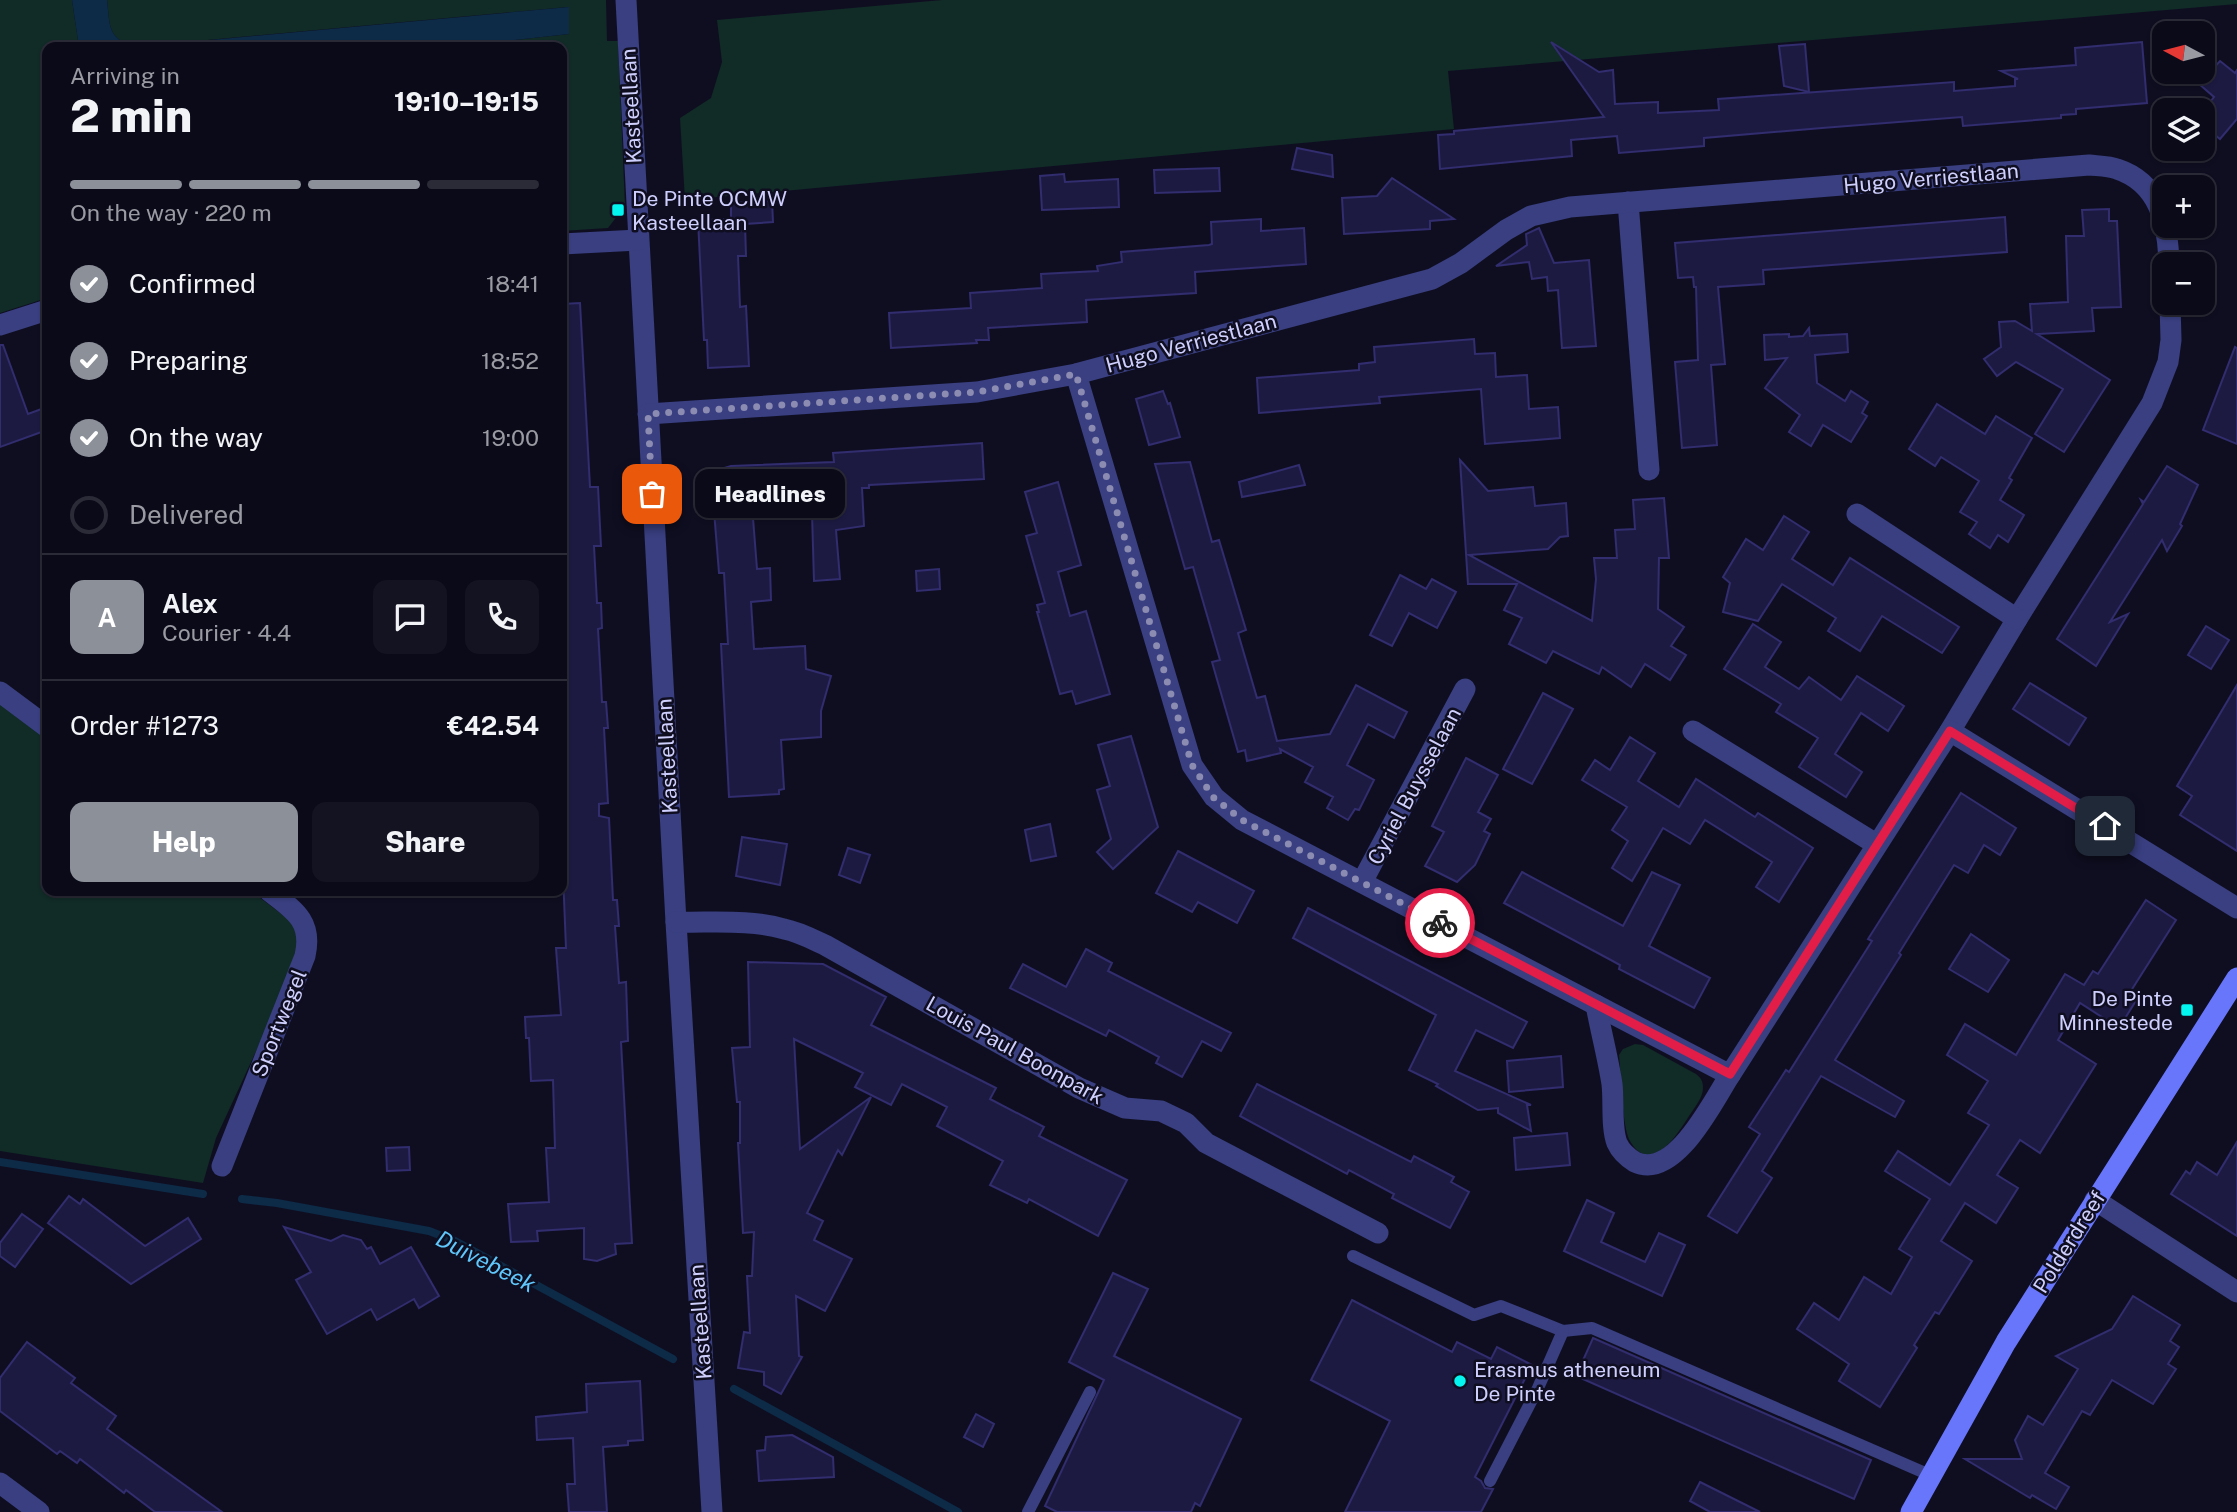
<!DOCTYPE html>
<html lang="en">
<head>
<meta charset="utf-8">
<style>
	:root { --surface:#0b0a19; --page:#141322; --text:#f1f3f6; --muted:#9a9aa2; --line:#2b2b38; --accent:#8c9099 }
	body { margin:0; font-family:"Public Sans",sans-serif; background:var(--page); color:var(--text); height:100vh; display:flex; flex-direction:column; font-size:26px; white-space:nowrap }
	* { box-sizing:border-box; margin:0 }
	p { font-size:23px; color:var(--muted) }
	.icon { flex:none; width:38px; height:38px; fill:none; stroke:currentColor; stroke-width:2; stroke-linecap:round; stroke-linejoin:round }
	.map { position:relative; flex:1; overflow:hidden }
	.details { position:absolute; left:42px; top:42px; width:525px; height:854px; display:flex; flex-direction:column; background:var(--surface); border-radius:14px; box-shadow:0 2px 5px #0004,0 0 0 2px var(--line) }
	.details>* { flex:none }
	.needle { width:46px; rotate:277deg }
	.tools { position:absolute; left:2152px; top:21px; display:grid; gap:14px }
	.tools a { display:grid; place-items:center; width:63px; height:63px; border-radius:14px; background:var(--surface); box-shadow:0 2px 5px #0004,0 0 0 2px var(--line); font-size:35px }
	.pin { position:absolute; display:grid; place-items:center; width:60px; height:60px; color:#fff; margin:-30px; border-radius:14px; box-shadow:0 4px 10px #0006 }
	.courier { position:absolute; display:grid; place-items:center; width:70px; height:70px; margin:-35px; border:5px solid #e11d48; border-radius:50%; background:#fff; color:#222; box-shadow:0 2px 9px #0007 }
	.bubble { position:absolute; height:49px; border-radius:14px; background:var(--surface); box-shadow:0 2px 5px #0004,0 0 0 2px var(--line); font-size:23px; font-weight:800; line-height:49px; text-align:center }
	.headline em { font-style:normal; font-weight:800 }
	.headline div { display:flex; flex-direction:column-reverse }
	.headline { display:flex; align-items:center; justify-content:space-between; height:119px; padding:0 28px }
	h1 { font-size:46px; font-weight:800; line-height:52px }
	.bar { display:grid; grid-template-columns:repeat(4,1fr); gap:10px 7px; align-content:center; height:84px; padding:0 28px }
	.bar i { height:9px; border-radius:5px; background:var(--line) }
	.bar .active { background:var(--accent) }
	.bar p { grid-column:span 4 }
	.line { display:flex; align-items:center; gap:18px; padding:0 28px; border-top:2px solid var(--line) }
	.line div { flex:1 }
	.round { display:grid; place-items:center; flex:none; width:74px; height:74px; border-radius:14px; background:var(--page) }
	ol { padding:0 28px; list-style:none }
	li { display:flex; align-items:center; gap:21px; height:77px }
	li p { margin-inline-start:auto }
	li .icon { padding:7px; border-radius:50%; background:var(--accent); color:#fff; stroke-width:4 }
	li:last-child { color:var(--muted) }
	li i { width:38px; height:38px; border:4px solid var(--line); border-radius:50% }
	.primary-button { display:flex; gap:14px; margin-top:auto; padding:14px 28px }
	.primary-button a { flex:1; height:80px; border-radius:14px; background:var(--accent); color:#fff; font-size:28px; font-weight:800; line-height:80px; text-align:center }
	.primary-button a+a { background:var(--page); color:var(--text) }
	.map>svg:first-child { display:block }
	.green { fill:#112b27 }
	.water { fill:#0d2a46 }
	.lines { fill:none; stroke-linecap:round; stroke-linejoin:round }
	.stream { stroke:#0d2a46; stroke-width:8 }
	.building { fill:#1d1a42; stroke:#312d6e; stroke-width:2 }
	.lane { stroke:#393f80; stroke-width:12 }
	.street { stroke:#393f80; stroke-width:21 }
	.secondary { stroke:#6876fc; stroke-width:21 }
	.done { stroke:#8c8bb1; stroke-width:7; stroke-dasharray:0 12.6 }
	.route { stroke:#e11d48; stroke-width:9 }
	.poi-dot { fill:#04f5ef; stroke:#0f0e21; stroke-width:2.5 }
	.labels { text-anchor:middle; dominant-baseline:central; stroke-width:5; stroke-linejoin:round; paint-order:stroke }
	.street-label { font-size:21px; fill:#cfcffe; stroke:#0f0e21 }
	.poi-label { font-size:21px; fill:#cfcffe; stroke:#0f0e21; text-anchor:start }
	.water-label { font-size:23px; font-style:italic; fill:#5fc7fc; stroke:#0f0e21 }
</style>
</head>
<body>
<div class="map">
<svg width="2237" height="1512" viewBox="0 0 2237 1512">
	<rect width="100%" height="100%" fill="#0f0e21"/>
	<g class="green">
		<polygon points="0,0 72,0 79,47 47,47 47,298 0,313"/>
		<path d="M 107,0 L 606,0 L 607,41 L 618,41 L 625,206 L 608,228 L 562,231 L 562,47 L 452,47 L 569,34 L 568,7 L 132,47 C 107,36 110,25 107,0 Z"/>
		<polygon points="942,0 2237,0 2237,4 1448,71 1454,129 685,200 680,118 711,98 722,62 717,20"/>
		<polygon points="0,700 47,736 47,891 251,891 288,919 298,932 294,969 216,1138 203,1183 0,1151"/>
		<path d="M 1635,1044 L 1643,1045 L 1696,1074 C 1701,1078 1703,1081 1703,1088 C 1703,1098 1694,1108 1689,1116 C 1677,1135 1651,1177 1630,1141 C 1622,1127 1621,1074 1619,1055 L 1623,1049 Z"/>
	</g>
	<g class="water">
		<path d="M 72,0 L 107,0 C 110,25 107,36 132,47 L 79,47 Z"/>
		<polygon points="569,7 569,34 452,47 135,47"/>
	</g>
	<g class="lines">
		<g class="stream">
			<polyline points="0,1162 203,1194"/>
			<polyline points="242,1199 277,1203 429,1231 455,1241 673,1359"/>
			<polyline points="734,1389 958,1512"/>
		</g>
	</g>
	<g class="building">
		<polygon points="1551,42 1599,72 1613,70 1615,104 1658,102 1658,113 1719,110 1718,99 1954,82 1954,91 2015,86 2015,79 2018,79 2001,71 2076,65 2075,48 2142,42 2147,103 2076,109 2076,114 2061,115 2061,118 1963,126 1962,117 1822,128 1704,138 1704,146 1619,153 1617,136 1571,140 1572,156 1440,169 1438,135 1454,134 1454,131 1604,117"/>
		<polygon points="1805,44 1809,92 1784,86 1779,46"/>
		<polygon points="2220,61 2235,73 2237,70 2237,119 2220,139 2203,125 2203,111 2214,97 2199,84"/>
		<polygon points="1297,148 1332,155 1333,177 1292,169"/>
		<polygon points="1219,168 1220,191 1155,193 1154,170"/>
		<polygon points="1064,174 1065,182 1118,179 1119,207 1042,210 1040,176"/>
		<polygon points="1392,178 1454,219 1430,221 1430,229 1344,234 1342,198 1377,196"/>
		<polygon points="772,201 773,222 745,224 746,256 738,256 740,307 746,306 749,366 708,368 707,340 704,340 698,220 731,219 731,203"/>
		<polygon points="2109,209 2109,221 2117,221 2121,307 2092,308 2094,331 2037,334 2110,380 2064,452 2035,434 2063,389 2016,362 1997,376 1984,359 2001,347 1999,322 2015,321 2032,331 2030,304 2068,302 2066,236 2084,236 2082,210"/>
		<polygon points="2005,217 2007,252 1763,270 1764,284 1718,287 1725,364 1711,365 1717,445 1682,448 1675,362 1698,360 1696,287 1694,287 1693,277 1678,278 1675,243"/>
		<polygon points="1261,219 1261,231 1304,228 1306,264 1195,272 1196,293 1086,300 1087,322 988,328 989,340 976,340 977,343 891,348 889,313 971,308 970,293 1042,288 1041,274 1098,271 1097,266 1122,262 1121,252 1209,245 1212,244 1211,222"/>
		<polygon points="1539,228 1554,263 1589,260 1596,346 1562,348 1558,290 1548,291 1547,277 1532,279 1529,262 1496,266 1527,245 1526,234"/>
		<polygon points="580,303 590,487 598,487 601,546 594,546 597,603 601,603 602,628 598,629 601,682 602,702 606,702 608,728 604,728 608,803 599,804 599,816 609,818 613,900 617,900 619,926 615,926 619,983 626,982 628,1041 621,1042 632,1243 615,1244 616,1254 597,1261 584,1259 584,1228 537,1231 538,1241 511,1242 508,1204 549,1202 546,1148 555,1148 553,1080 531,1081 529,1038 526,1038 525,1017 561,1015 556,948 566,948 562,849 562,304"/>
		<polygon points="1809,328 1810,336 1847,334 1848,352 1815,355 1817,383 1845,401 1851,391 1868,402 1862,413 1867,416 1851,442 1823,425 1811,446 1789,432 1800,415 1765,388 1787,358 1765,360 1764,335 1789,334 1789,337 1803,336"/>
		<polygon points="1474,339 1475,354 1495,353 1496,377 1527,375 1529,409 1558,407 1560,438 1485,444 1481,389 1379,397 1380,403 1259,413 1257,378 1359,370 1359,364 1375,362 1374,347"/>
		<polygon points="0,345 3,345 28,414 47,407 47,430 0,447"/>
		<polygon points="2235,347 2237,348 2237,444 2203,430"/>
		<polygon points="1163,391 1168,404 1170,403 1180,437 1149,445 1136,399"/>
		<polygon points="1937,404 1985,434 1996,416 2032,438 2009,478 2012,480 2000,500 2024,515 2008,542 1998,535 1990,548 1969,534 1977,522 1960,512 1979,481 1941,457 1935,466 1909,449"/>
		<polygon points="982,443 984,479 869,485 869,488 862,488 864,526 836,530 840,579 814,581 812,513 753,518 757,569 770,568 771,600 751,602 754,649 805,646 806,669 831,676 821,711 821,737 781,740 784,789 779,790 779,794 729,797 721,644 728,644 724,573 719,573 713,498 717,497 719,476 724,468 731,466 834,462 833,453"/>
		<polygon points="1460,460 1488,491 1533,487 1535,506 1566,503 1568,536 1560,537 1548,549 1469,555 1592,621 1596,579 1594,558 1617,558 1615,530 1635,529 1633,500 1664,498 1669,558 1659,558 1658,609 1684,627 1671,646 1686,655 1670,680 1645,664 1631,687 1602,667 1599,674 1553,651 1546,663 1509,644 1522,618 1504,610 1517,584 1468,584"/>
		<polygon points="1190,462 1212,542 1219,540 1246,630 1238,633 1257,698 1265,696 1277,741 1330,734 1356,685 1407,712 1394,738 1368,724 1347,765 1374,780 1359,810 1355,809 1348,820 1327,808 1333,797 1305,782 1313,767 1280,749 1281,753 1247,761 1245,750 1238,752 1212,662 1220,660 1193,567 1185,569 1155,464"/>
		<polygon points="1299,465 1305,485 1242,497 1239,482"/>
		<polygon points="2167,466 2198,485 2180,524 2182,526 2167,551 2162,540 2110,622 2128,614 2096,666 2057,639 2143,504 2141,500 2144,502"/>
		<polygon points="1058,482 1081,565 1058,572 1070,616 1086,611 1110,694 1076,704 1072,691 1060,694 1037,612 1039,612 1037,605 1045,603 1026,536 1037,533 1025,492"/>
		<polygon points="1784,516 1809,532 1792,559 1833,585 1850,558 1959,627 1942,653 1882,616 1860,651 1828,631 1836,618 1782,584 1758,621 1723,612 1730,583 1723,577 1746,539 1763,550"/>
		<polygon points="939,569 940,589 917,591 916,571"/>
		<polygon points="1400,575 1426,589 1432,579 1456,592 1437,628 1409,613 1392,646 1370,635"/>
		<polygon points="1753,624 1781,642 1765,667 1799,689 1809,677 1841,700 1857,676 1904,706 1888,731 1861,713 1835,754 1862,772 1846,797 1799,767 1818,738 1776,712 1781,704 1724,669"/>
		<polygon points="2206,626 2229,640 2211,669 2188,655"/>
		<polygon points="2030,683 2086,718 2069,745 2013,709"/>
		<polygon points="2237,685 2237,851 2180,815 2192,796 2177,786"/>
		<polygon points="1543,693 1573,709 1532,784 1503,769"/>
		<polygon points="1131,736 1158,827 1113,869 1097,852 1111,839 1097,790 1110,786 1098,745"/>
		<polygon points="1630,737 1655,753 1638,781 1679,807 1696,779 1755,817 1758,813 1813,848 1779,902 1756,887 1772,862 1705,820 1690,844 1663,828 1632,881 1612,868 1628,841 1612,830 1627,807 1582,780 1595,760 1610,770"/>
		<polygon points="1466,758 1498,775 1478,812 1491,819 1484,831 1490,834 1475,865 1457,882 1425,866 1444,832 1432,826"/>
		<polygon points="1961,793 2016,828 2000,855 1984,845 1968,873 1954,865 1899,953 1901,955 1835,1060 1904,1101 1895,1117 1821,1076 1762,1171 1772,1178 1737,1233 1708,1216 1760,1134 1749,1127 1786,1070 1789,1072 1872,941 1868,939"/>
		<polygon points="1050,824 1056,856 1031,861 1025,830"/>
		<polygon points="742,837 787,844 780,885 736,876"/>
		<polygon points="848,848 870,855 860,883 839,875"/>
		<polygon points="1178,851 1254,891 1237,923 1198,902 1192,912 1156,893"/>
		<polygon points="1522,872 1623,926 1652,872 1680,885 1649,946 1710,978 1694,1008 1619,969 1620,965 1609,959 1504,903"/>
		<polygon points="2146,900 2176,920 2129,994 2137,999 2119,1028 2080,1003 2058,1040 2096,1064 2040,1153 2020,1140 1997,1175 2018,1188 1996,1223 1965,1203 1941,1241 1972,1261 1939,1314 1935,1312 1914,1345 1917,1348 1880,1407 1839,1381 1849,1364 1797,1329 1814,1303 1839,1320 1864,1277 1891,1294 1912,1257 1899,1249 1930,1199 1885,1171 1898,1151 1950,1185 1989,1125 1968,1113 1988,1081 1947,1055 1965,1024 2016,1055 2065,974 2084,985 2093,971 2098,974"/>
		<polygon points="1308,908 1527,1022 1513,1048 1476,1030 1455,1071 1531,1105 1527,1105 1531,1131 1498,1113 1498,1108 1478,1110 1436,1086 1438,1084 1409,1070 1436,1015 1293,938"/>
		<polygon points="1971,934 2009,960 1988,992 1949,969"/>
		<polygon points="1086,949 1112,963 1108,971 1231,1033 1221,1051 1202,1041 1182,1077 1156,1063 1159,1057 1109,1030 1106,1036 1010,988 1023,964 1066,987"/>
		<polygon points="748,962 823,964 886,997 871,1025 996,1088 990,1099 1044,1127 1039,1136 1127,1180 1098,1236 1029,1199 1027,1203 990,1185 1003,1161 937,1126 947,1107 902,1084 891,1105 855,1087 863,1073 794,1039 800,1149 871,1097 842,1155 838,1150 807,1213 823,1221 814,1240 852,1259 825,1311 796,1296 799,1356 802,1357 781,1394 764,1385 764,1372 738,1368 744,1332 750,1333 747,1276 752,1276 754,1232 743,1233 738,1143 740,1143 740,1102 737,1102 732,1048 750,1047"/>
		<polygon points="1561,1056 1563,1087 1509,1092 1507,1061"/>
		<polygon points="1257,1084 1411,1162 1414,1156 1454,1177 1451,1182 1469,1192 1450,1228 1392,1198 1394,1194 1349,1170 1347,1174 1240,1116"/>
		<polygon points="1567,1133 1570,1165 1516,1170 1514,1138"/>
		<polygon points="2237,1142 2237,1236 2171,1194 2186,1171 2190,1174 2197,1162 2217,1175"/>
		<polygon points="409,1147 410,1170 387,1171 386,1148"/>
		<polygon points="69,1196 80,1204 83,1199 145,1246 188,1218 201,1239 131,1284 48,1223"/>
		<polygon points="1587,1200 1614,1213 1601,1242 1645,1262 1659,1233 1685,1245 1662,1296 1564,1251"/>
		<polygon points="22,1214 43,1229 15,1267 0,1256 0,1243"/>
		<polygon points="284,1227 331,1241 343,1235 361,1240 367,1249 371,1247 380,1264 411,1247 439,1296 419,1308 414,1299 377,1320 371,1309 327,1334 296,1280 311,1272"/>
		<polygon points="1113,1273 1148,1289 1114,1356 1241,1419 1200,1506 1195,1503 1191,1512 1057,1512 1045,1506 1104,1380 1069,1362"/>
		<polygon points="2133,1296 2180,1325 2170,1341 2179,1347 2168,1364 2176,1369 2153,1404 2112,1380 2090,1415 2082,1411 2045,1473 2069,1487 2056,1509 2032,1495 2030,1498 1965,1459 2022,1459 2015,1440 2028,1416 2043,1425 2078,1369 2056,1356 2112,1329"/>
		<polygon points="1352,1300 1452,1352 1457,1342 1491,1359 1497,1347 1532,1365 1475,1477 1481,1481 1485,1488 1493,1489 1481,1512 1345,1512 1390,1421 1311,1380"/>
		<polygon points="1593,1338 1871,1460 1854,1499 1576,1376"/>
		<polygon points="27,1342 75,1378 71,1383 116,1416 107,1429 222,1512 155,1512 126,1490 124,1493 80,1459 77,1463 60,1451 57,1454 0,1411 0,1378"/>
		<polygon points="640,1381 643,1440 628,1441 628,1445 603,1447 607,1512 569,1512 567,1484 575,1484 573,1438 537,1440 536,1417 587,1412 586,1384"/>
		<polygon points="976,1414 994,1424 983,1447 964,1437"/>
		<polygon points="792,1435 833,1457 834,1477 759,1481 757,1451 765,1450 766,1437"/>
		<polygon points="1700,1482 1760,1512 1710,1512 1690,1501"/>
	</g>
	<g class="lines">
		<g class="lane">
			<polyline points="1353,1256 1474,1315 1501,1306 1563,1331 1592,1328 1932,1476"/>
			<polyline points="1490,1481 1538,1388 1563,1331"/>
			<polyline points="1028,1512 1090,1392"/>
		</g>
		<g class="street">
			<polyline points="626,0 676,922 712,1512"/>
			<polyline points="1628,202 1649,470"/>
			<polyline points="562,244 638,240"/>
			<polyline points="0,325 47,310"/>
			<polyline points="1076,374 1192,765 1214,797 1242,820 1730,1075 1950,731 2017,619 2152,403 2168,362 2171,340 2170,303"/>
			<path d="M 648,414 L 977,392 L 1076,374 L 1432,279 L 1461,263 L 1506,230 L 1531,216 L 1570,207 L 2089,165 C 2098,166 2109,166 2117,169 C 2160,183 2168,224 2169,264"/>
			<polyline points="1857,514 2017,619"/>
			<polyline points="0,692 47,727"/>
			<polyline points="1693,731 1876,844"/>
			<polyline points="1950,731 2237,908"/>
			<polyline points="1362,882 1465,689"/>
			<path d="M 676,922 C 711,923 750,919 784,929 C 799,932 812,939 825,945 L 1079,1088 L 1125,1108 L 1161,1111 L 1186,1123 L 1206,1143 L 1378,1233"/>
			<path d="M 1596,1005 C 1601,1032 1608,1058 1612,1084 C 1614,1101 1611,1128 1617,1143 C 1621,1152 1627,1157 1635,1162 C 1675,1181 1713,1101 1730,1075"/>
			<path d="M 222,1166 L 305,956 C 313,921 294,910 269,891"/>
			<polyline points="2095,1200 2237,1292"/>
			<polyline points="0,1483 39,1512"/>
		</g>
		<polyline class="secondary" points="1911,1512 2006,1342 2237,978"/>
	</g>
	<g class="lines">
		<polyline class="done" points="652,494 648,414 977,392 1076,374 1192,765 1213,797 1242,820 1440,923"/>
		<polyline class="route" points="1440,923 1730,1074 1950,731 2105,826"/>
	</g>
	<g class="poi-dot">
		<rect x="611" y="203" width="14" height="14" rx="3.5"/>
		<rect x="2180" y="1003" width="14" height="14" rx="3.5"/>
		<circle cx="1460" cy="1381" r="7"/>
	</g>
	<g class="labels">
		<g class="street-label">
			<text transform="translate(631 106) rotate(-93)">Kasteellaan</text>
			<text transform="translate(1931 178) rotate(-5)">Hugo Verriestlaan</text>
			<text transform="translate(1191 343) rotate(-15)">Hugo Verriestlaan</text>
			<text transform="translate(667 756) rotate(-93)">Kasteellaan</text>
			<text transform="translate(1414 786) rotate(-62)">Cyriel Buysselaan</text>
			<text transform="translate(279 1023) rotate(-68)">Sportwegel</text>
			<text transform="translate(1015 1050) rotate(29)">Louis Paul Boonpark</text>
			<text transform="translate(2069 1242) rotate(-58)">Polderdreef</text>
			<text transform="translate(700 1322) rotate(-94)">Kasteellaan</text>
		</g>
		<g class="poi-label">
			<text x="632" y="198">De Pinte OCMW<tspan x="632" dy="24">Kasteellaan</tspan></text>
			<text x="2173" y="998" text-anchor="end">De Pinte<tspan x="2173" dy="24">Minnestede</tspan></text>
			<text x="1474" y="1369">Erasmus atheneum<tspan x="1474" dy="24">De Pinte</tspan></text>
		</g>
		<g class="water-label">
			<text transform="translate(486 1261) rotate(27)">Duivebeek</text>
		</g>
	</g>
</svg>
<div class="tools">
<a><svg class="needle" viewBox="-14 -14 28 28"><path d="M0-13l5 13h-10z" fill="#e53935"/><path d="M0 13l5-13h-10z" fill="#9a9aa2"/></svg></a>
<a><svg class="icon" aria-label="layers" viewBox="0 0 24 24"><path d="M12 4l9 5-9 5-9-5zM3 14l9 5 9-5"/></svg></a>
<a>+</a>
<a>−</a>
</div>
<div class="pin" style="left:652px;top:494px;background:#ea580c"><svg class="icon" aria-label="bag" viewBox="0 0 24 24"><path d="M5 8h14l-1 12H6zM9 8a3 3 0 0 1 6 0"/></svg></div>
<div class="pin" style="left:2105px;top:826px;background:#1f2937"><svg class="icon" aria-label="home" viewBox="0 0 24 24"><path d="M3 11l9-7 9 7M6 9v11h12V9"/></svg></div>
<div class="courier" style="left:1440px;top:923px"><svg class="icon" aria-label="bike" viewBox="0 0 24 24"><circle cx="6" cy="16" r="4"/><circle cx="18" cy="16" r="4"/><path d="M6 16l4-8h5l3 8M10 8l3 8H6M13 5h3"/></svg></div>
<div class="bubble" style="left:695px;top:469px;width:150px">Headlines</div>
<section class="details">
<div class="headline"><div><h1>2 min</h1><p>Arriving in</p></div><em>19:10–19:15</em></div>
<div class="bar"><i class="active"></i><i class="active"></i><i class="active"></i><i></i><p>On the way · 220 m</p></div>
<ol>
<li><svg class="icon" aria-label="check" viewBox="0 0 24 24"><path d="M5 12l5 5 9-10"/></svg>Confirmed<p>18:41</p></li>
<li><svg class="icon" aria-label="check" viewBox="0 0 24 24"><path d="M5 12l5 5 9-10"/></svg>Preparing<p>18:52</p></li>
<li><svg class="icon" aria-label="check" viewBox="0 0 24 24"><path d="M5 12l5 5 9-10"/></svg>On the way<p>19:00</p></li>
<li><i></i>Delivered</li>
</ol>
<div class="line" style="height:126px"><b class="round" style="background:var(--accent);color:#fff">A</b><div><b>Alex</b><p>Courier · 4.4</p></div><a class="round"><svg class="icon" aria-label="chat" viewBox="0 0 24 24"><path d="M4 5h16v11H9l-5 4z"/></svg></a><a class="round"><svg class="icon" aria-label="phone" viewBox="0 0 24 24"><path d="M5 4h4l2 5-3 2q2 4 5 5l2-3 5 2v4C11 20 4 13 5 4z"/></svg></a></div>
<div class="line" style="height:91px"><div>Order #1273</div><b>€42.54</b></div>
<div class="primary-button"><a>Help</a><a>Share</a></div>
</section>
</div>
</body>
</html>
